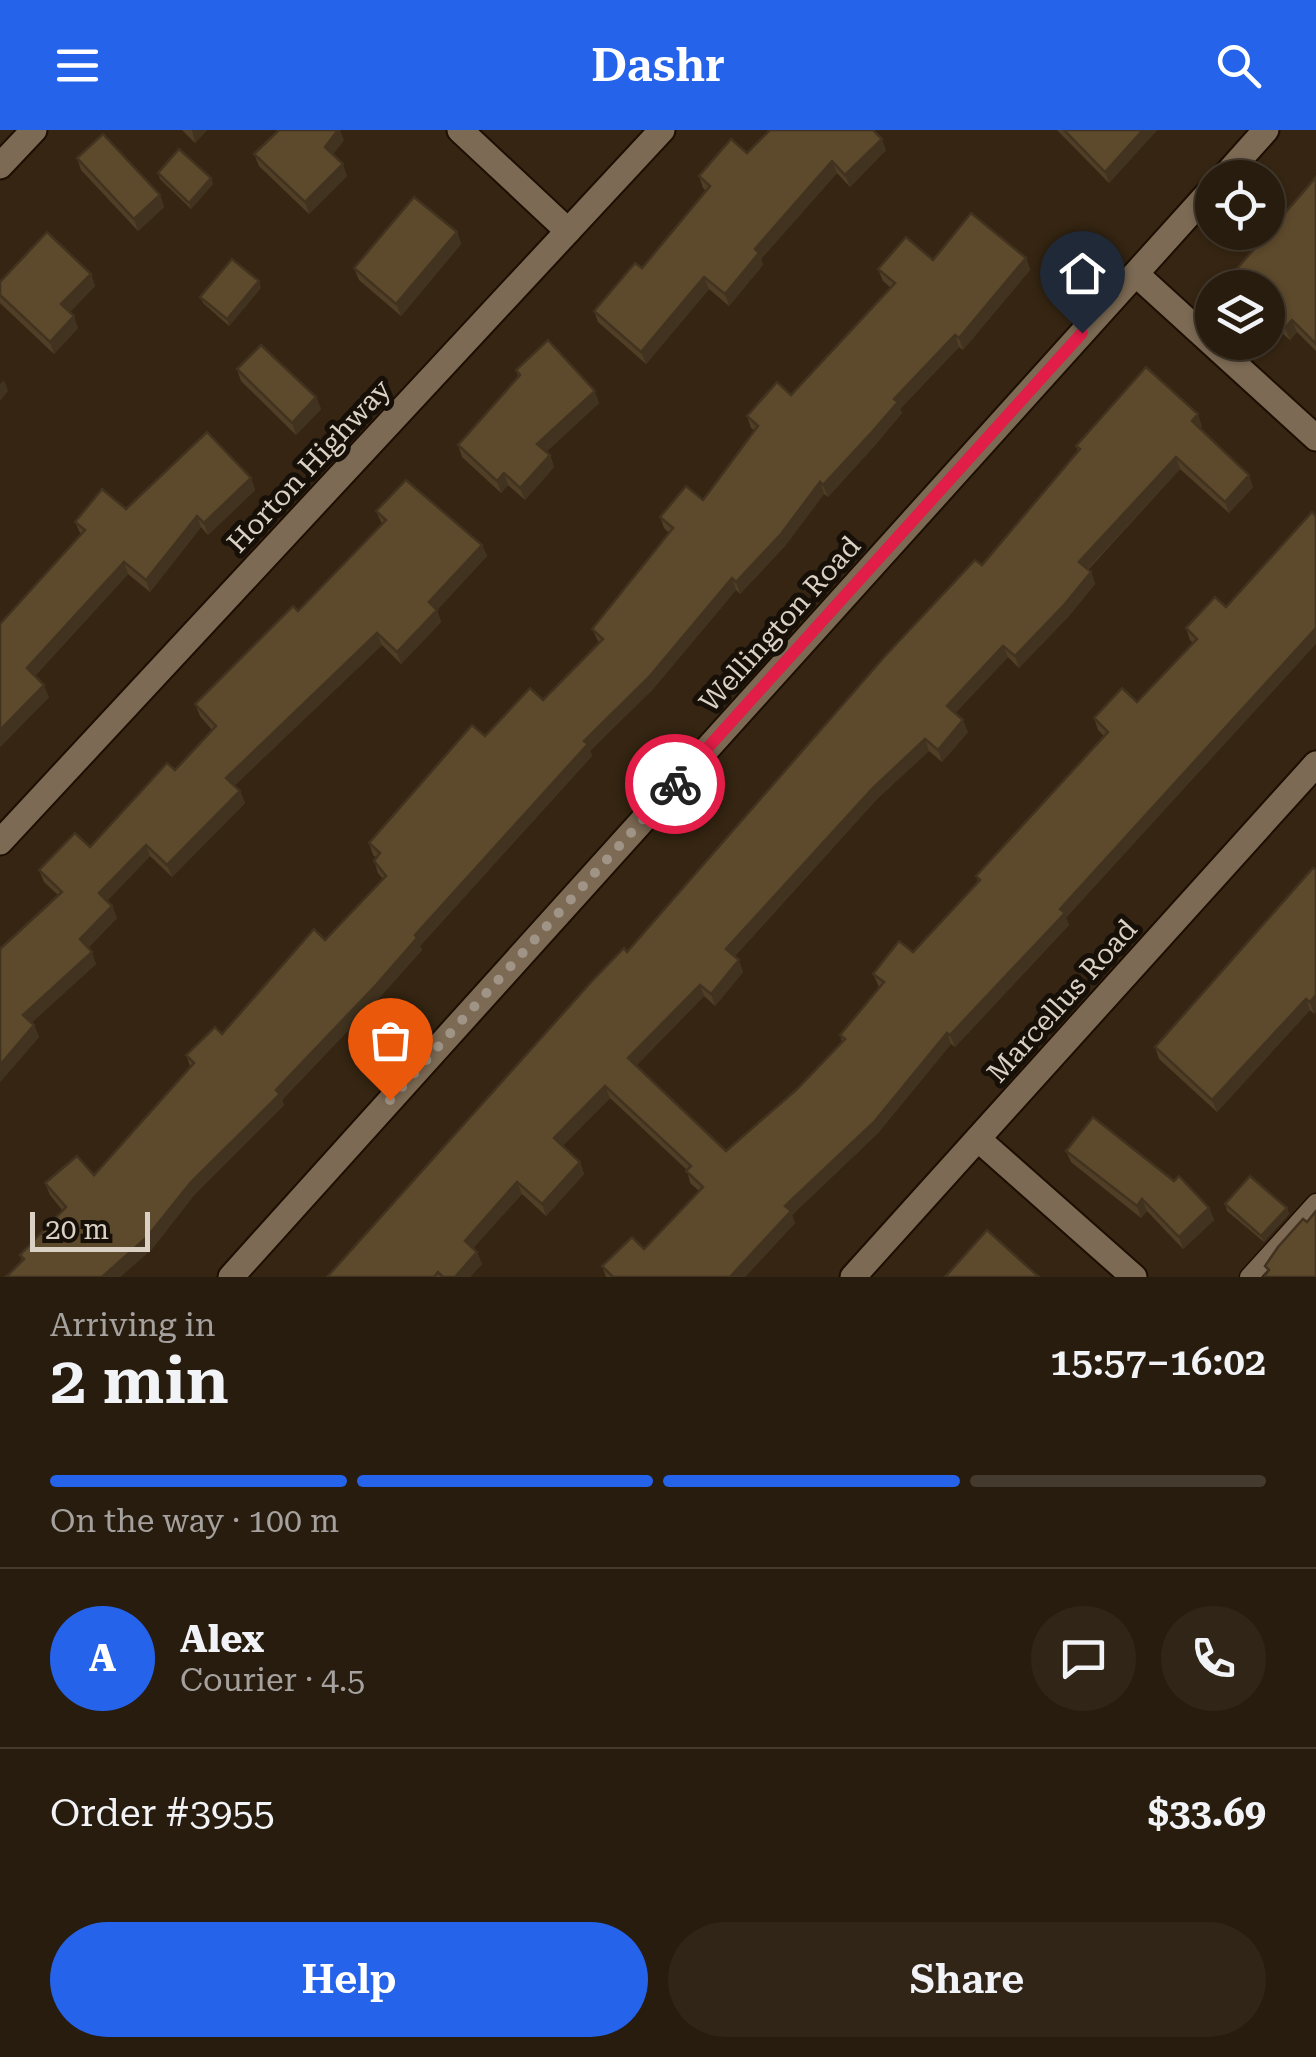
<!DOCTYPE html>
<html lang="en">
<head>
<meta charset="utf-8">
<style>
	:root { --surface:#281c0e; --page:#302517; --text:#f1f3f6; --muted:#a5a19e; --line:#443a2e; --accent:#2563eb }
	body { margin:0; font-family:"Roboto Serif",serif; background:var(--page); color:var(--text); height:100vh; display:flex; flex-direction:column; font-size:38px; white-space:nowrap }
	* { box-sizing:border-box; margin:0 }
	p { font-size:32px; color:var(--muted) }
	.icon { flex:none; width:55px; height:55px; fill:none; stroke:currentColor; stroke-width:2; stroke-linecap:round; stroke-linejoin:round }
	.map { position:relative; height:1147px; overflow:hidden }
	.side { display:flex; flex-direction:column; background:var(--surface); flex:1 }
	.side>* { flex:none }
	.controls { position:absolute; left:1195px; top:30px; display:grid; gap:20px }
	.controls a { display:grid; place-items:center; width:90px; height:90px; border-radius:50%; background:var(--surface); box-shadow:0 2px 8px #0004,0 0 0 2px var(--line); font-size:50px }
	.scale { position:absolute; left:30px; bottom:25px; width:120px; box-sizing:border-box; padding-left:10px; border:5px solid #dad0c4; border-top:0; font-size:28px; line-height:35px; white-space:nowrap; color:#dad0c4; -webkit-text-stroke:8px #171008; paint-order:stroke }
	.pin { position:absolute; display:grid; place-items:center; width:85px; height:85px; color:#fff; margin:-102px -42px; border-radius:50% 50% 50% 0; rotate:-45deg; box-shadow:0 0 10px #0007 }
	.pin .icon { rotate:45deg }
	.courier { position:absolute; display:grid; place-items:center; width:100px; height:100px; margin:-50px; border:8px solid #e11d48; border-radius:50%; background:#fff; color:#222; box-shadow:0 2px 12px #0007 }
	.head em { font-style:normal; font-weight:600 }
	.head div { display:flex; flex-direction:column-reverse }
	.head { display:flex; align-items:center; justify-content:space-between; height:170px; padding:0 50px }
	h1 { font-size:65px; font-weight:600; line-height:75px }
	.bar { display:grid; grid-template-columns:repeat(4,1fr); gap:15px 10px; align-content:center; height:120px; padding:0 50px }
	.bar i { height:12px; border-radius:8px; background:var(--line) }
	.bar .active { background:var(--accent) }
	.bar p { grid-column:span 4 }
	.line { display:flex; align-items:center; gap:25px; padding:0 50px; border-top:2px solid var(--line) }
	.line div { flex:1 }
	.round { display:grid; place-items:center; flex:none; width:105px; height:105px; border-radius:52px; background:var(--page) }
	.button { display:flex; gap:20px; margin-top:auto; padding:20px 50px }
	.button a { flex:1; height:115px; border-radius:60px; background:var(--accent); color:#fff; font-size:40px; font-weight:600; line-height:115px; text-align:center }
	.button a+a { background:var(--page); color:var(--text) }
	header { display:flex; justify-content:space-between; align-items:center; height:130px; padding:0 50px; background:var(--accent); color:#fff; font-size:45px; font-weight:600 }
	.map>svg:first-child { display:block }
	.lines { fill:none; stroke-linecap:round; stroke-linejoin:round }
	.service-casing { stroke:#1c0e00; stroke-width:21 }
	.minor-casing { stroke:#1c0e00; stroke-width:29 }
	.service { stroke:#7c6a54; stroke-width:18 }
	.minor { stroke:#7c6a54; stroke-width:25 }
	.wall { fill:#503f26 }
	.shaded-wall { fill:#41331f }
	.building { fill:#5d492c; stroke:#41331f; stroke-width:2.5 }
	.done { stroke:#a09486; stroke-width:10; stroke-dasharray:0 18 }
	.route { stroke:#e11d48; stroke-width:12 }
	.labels { text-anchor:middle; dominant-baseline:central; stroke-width:10; stroke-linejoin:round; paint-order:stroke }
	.street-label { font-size:28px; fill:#dad0c4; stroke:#171008 }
</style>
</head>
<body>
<header><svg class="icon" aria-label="menu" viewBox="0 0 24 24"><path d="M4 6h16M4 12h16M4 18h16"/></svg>Dashr<svg class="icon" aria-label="search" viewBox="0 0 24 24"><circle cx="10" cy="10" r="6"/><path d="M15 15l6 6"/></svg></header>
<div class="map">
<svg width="1316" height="1147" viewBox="0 0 1316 1147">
	<rect width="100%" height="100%" fill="#352512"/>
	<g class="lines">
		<g class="service-casing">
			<polyline id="service" points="1249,1147 1316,1073"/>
		</g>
		<g class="minor-casing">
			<g id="minor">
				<polyline points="460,0 568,101"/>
				<polyline points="0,36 34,0"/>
				<polyline points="1223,48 1266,0"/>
				<polyline points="1136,144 1316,308"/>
				<polyline points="0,712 662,0"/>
				<polyline points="978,1009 1134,1147"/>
				<polyline points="231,1147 1212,59"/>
				<polyline points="853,1147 1316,634"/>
			</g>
		</g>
		<use href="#service" class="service"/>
		<use href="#minor" class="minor"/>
	</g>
	<g class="wall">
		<polygon points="182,0 207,0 195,13"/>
		<polygon points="1057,0 1157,0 1109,53"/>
		<polygon points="344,10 333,24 347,46 309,84 259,36 254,24"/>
		<polygon points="886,20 850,57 837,43 761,129 763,135 729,176 709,159 646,234 598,192 594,181 642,138 706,61 703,58 699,46"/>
		<polygon points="77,28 160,65 164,77 138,101 81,40"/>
		<polygon points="158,43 211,48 213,54 191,79 160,49"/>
		<polygon points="1316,47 1316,221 1297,202 1290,210 1268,191 1268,158 1233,158 1229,148"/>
		<polygon points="457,102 461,114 401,186 359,150 354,138"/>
		<polygon points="1026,128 1030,140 963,220 959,217 900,279 902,283 876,314 828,367 824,364 785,416 740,464 736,460 653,559 590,621 592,626 420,816 422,820 380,867 282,970 284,975 195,1064 152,1119 120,1147 6,1147 22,1131 20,1125 63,1081 50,1065 45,1053 94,1045 190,936 186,925 222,904 325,810 383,749 378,743 374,731 377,728 373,725 369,713 485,606 543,570 599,513 592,499 669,403 664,398 660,387 703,370 755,301 751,298 747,286 791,265 891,158 883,151 878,139 933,130"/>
		<polygon points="91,144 95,156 70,182 78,198 54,224 0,173 0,152"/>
		<polygon points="261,158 229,196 203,173 200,167"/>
		<polygon points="237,239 316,267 321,279 296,305 241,251"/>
		<polygon points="516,240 599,273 546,322 550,325 554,337 525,370 508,355 501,363 462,327 458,315 518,247"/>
		<polygon points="1202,296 1200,299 1253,357 1229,383 1180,339 1088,440 1091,442 1095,454 1068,487 1019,538 1008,527 955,583 968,602 942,632 929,621 877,669 735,826 743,842 715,876 704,866 636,936 726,1021 796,960 842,912 840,905 879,857 873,844 913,822 978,752 976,746 1104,606 1098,600 1094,588 1137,572 1193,513 1190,510 1186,498 1226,477 1066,788 1069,795 955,917 951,914 878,1003 792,1085 795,1093 745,1147 606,1147 602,1136 644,1119 699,1061 690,1053 687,1040 610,968 562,1016 580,1032 584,1044 546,1086 522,1064 473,1118 477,1122 482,1134 470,1147 327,1147 982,435 1078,321 1076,316"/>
		<polygon points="251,348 255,360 208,405 201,397 150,462 128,444 35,546 49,567 0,617 0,494 81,405 75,392"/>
		<polygon points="376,381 482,415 487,426 437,480 441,492 401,534 382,515 234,656 240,661 245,673 172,747 150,726 107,771 112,776 117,788 88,818 96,834 32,892 34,895 39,907 0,952 58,765 44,752 39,740 90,717 175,640 212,600 200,586 195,574 298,481 382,394"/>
		<polygon points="1313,738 1314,884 1310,880 1217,982 1159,929 1155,917"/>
		<polygon points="1066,1021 1209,1078 1214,1090 1183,1119 1147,1081 1141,1088 1071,1032"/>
		<polygon points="1225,1074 1287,1078 1289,1084 1264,1112 1227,1081"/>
	</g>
	<g class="shaded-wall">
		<polygon points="192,0 207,0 195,13"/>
		<polygon points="338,0 340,0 344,10 329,29 325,17"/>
		<polygon points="1143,0 1157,0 1109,53 1105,42"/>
		<polygon points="882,9 886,20 850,57 845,45"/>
		<polygon points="832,31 837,43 761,129 763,135 729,176 725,164 755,119"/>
		<polygon points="343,34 347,46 309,84 305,72"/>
		<polygon points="211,48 213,54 191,79 189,73"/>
		<polygon points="160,65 164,77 138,101 134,89"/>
		<polygon points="457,102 461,114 401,186 396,174"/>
		<polygon points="1026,128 1030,140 963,220 959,208"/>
		<polygon points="91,144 95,156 66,186 61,174"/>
		<polygon points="704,147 709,159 646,234 641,222"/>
		<polygon points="259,151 261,158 229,196 227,189"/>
		<polygon points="74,186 78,198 54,224 50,212"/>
		<polygon points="1292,190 1297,202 1290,210 1285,198"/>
		<polygon points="955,205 959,217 900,279 902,283 876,314 828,367 823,355 894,269"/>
		<polygon points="4,250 8,261 0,271 0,254"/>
		<polygon points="595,261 599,273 542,326 537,314"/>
		<polygon points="316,267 321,279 296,305 292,293"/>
		<polygon points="1198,284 1202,296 1196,303 1192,291"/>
		<polygon points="550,325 554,337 525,370 520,358"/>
		<polygon points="1176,327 1180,339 1083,444 1079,432"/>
		<polygon points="504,343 508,355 501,363 497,351"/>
		<polygon points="1249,345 1253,357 1229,383 1225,372"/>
		<polygon points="251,348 255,360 208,405 204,393"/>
		<polygon points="820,352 824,364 785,416 740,464 736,452"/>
		<polygon points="197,386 201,397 150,462 146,450"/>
		<polygon points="482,415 487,426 433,484 429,472"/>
		<polygon points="124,432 128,444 31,550 27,538"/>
		<polygon points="1091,442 1095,454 1068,487 1019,538 1015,526"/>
		<polygon points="732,448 736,460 653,559 590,621 592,626 420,816 422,820 380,867 282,970 284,975 195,1064 152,1119 120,1147 102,1147 276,960 415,805 584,611"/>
		<polygon points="437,480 441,492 401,534 397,522"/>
		<polygon points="1316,498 1316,514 1066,788 1069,795 955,917 950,905 1060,779"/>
		<polygon points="377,503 382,515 230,660 226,648"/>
		<polygon points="1003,516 1008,527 951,588 947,576"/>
		<polygon points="44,555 49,567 0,617 0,600"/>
		<polygon points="963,590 968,602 942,632 938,620"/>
		<polygon points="925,609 929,621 877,669 730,831 726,819 873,658"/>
		<polygon points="240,661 245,673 172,747 167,735"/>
		<polygon points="146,715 150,726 103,775 99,763"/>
		<polygon points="112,776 117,788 85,821 80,809"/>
		<polygon points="92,822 96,834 27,897 23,885"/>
		<polygon points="739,830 743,842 715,876 711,864"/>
		<polygon points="700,855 704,866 632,940 628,928"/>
		<polygon points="1316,865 1316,882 1314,884 1310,872"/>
		<polygon points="1306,869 1310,880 1217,982 1212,970"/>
		<polygon points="34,895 39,907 0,952 0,935"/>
		<polygon points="947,903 951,914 878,1003 792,1085 795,1093 745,1147 730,1147 785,1076"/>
		<polygon points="605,956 610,968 559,1020 554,1008"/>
		<polygon points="580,1032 584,1044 546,1086 542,1074"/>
		<polygon points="517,1052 522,1064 469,1123 465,1111"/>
		<polygon points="1142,1069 1147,1081 1141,1088 1137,1076"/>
		<polygon points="1209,1078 1214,1090 1183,1119 1179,1107"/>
		<polygon points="1287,1078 1289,1084 1264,1112 1261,1106"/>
		<polygon points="477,1122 482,1134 470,1147 455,1147"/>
	</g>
	<g class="building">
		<polygon points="279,0 338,0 325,17 343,34 305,72 254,24"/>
		<polygon points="770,0 873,0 882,9 845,45 832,31 755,119 759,123 725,164 704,147 641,222 594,181 635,133 642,138 710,56 699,46 731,9 747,23"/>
		<polygon points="1064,0 1143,0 1105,42"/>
		<polygon points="103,4 160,65 134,89 77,28"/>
		<polygon points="179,19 211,48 189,73 158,43"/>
		<polygon points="1316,47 1316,214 1292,190 1285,198 1268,183 1268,158 1240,158 1229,148"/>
		<polygon points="414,67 457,102 396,174 354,138"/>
		<polygon points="971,83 1026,128 959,208 955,205 894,269 898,272 872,302 823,355 820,352 781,404 736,452 732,448 649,547 584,611 588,614 415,805 417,808 376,855 276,960 280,964 191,1052 147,1107 102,1147 6,1147 24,1129 20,1125 66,1077 45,1053 77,1026 94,1045 194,933 186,925 215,897 222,904 314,799 325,810 386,746 374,731 380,723 369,713 472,595 485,606 530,558 543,570 603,509 592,499 673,398 660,387 686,356 703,370 758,296 747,286 777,252 791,265 895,153 878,139 906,107 933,130"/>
		<polygon points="47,102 91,144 61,174 74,186 50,212 0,165 0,152"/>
		<polygon points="232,129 259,151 227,189 200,167"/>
		<polygon points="548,210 595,261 537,314 550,325 520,358 504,343 497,351 458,315 520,245 516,240"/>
		<polygon points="261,215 316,267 292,293 237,239"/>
		<polygon points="1146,237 1198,284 1192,291 1249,345 1225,372 1176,327 1079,432 1091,442 1064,475 1015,526 1003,516 947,576 963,590 938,620 925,609 873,658 726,819 739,830 711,864 700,855 628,928 726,1021 796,960 845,909 840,905 884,852 873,844 899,811 913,822 980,750 976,746 1108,602 1094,588 1122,558 1137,572 1197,509 1186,498 1215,467 1226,477 1312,382 1316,386 1316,498 1060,779 1065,783 950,905 947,903 874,992 785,1076 791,1081 730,1147 613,1147 602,1136 632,1107 644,1119 703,1057 686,1041 691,1036 605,956 554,1008 580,1032 542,1074 517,1052 465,1111 477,1122 455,1147 443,1147 438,1142 434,1147 327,1147 592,851 624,818 627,822 885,526 975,430 982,435 1080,319 1076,316"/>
		<polygon points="207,302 251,348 204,393 197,386 146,450 124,432 27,538 44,555 0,600 0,494 85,400 75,392 102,359 126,379"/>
		<polygon points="406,350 482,415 429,472 437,480 397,522 377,503 226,648 240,661 167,735 146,715 99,763 112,776 80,809 92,822 23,885 34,895 0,935 0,819 62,762 39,740 75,703 90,717 167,633 175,640 216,596 195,574 293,476 298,481 386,390 376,381"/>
		<polygon points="1313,738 1316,740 1316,865 1310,872 1306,869 1212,970 1155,917"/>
		<polygon points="1093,987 1174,1051 1179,1046 1209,1078 1179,1107 1142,1069 1137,1076 1066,1021"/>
		<polygon points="1250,1046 1287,1078 1261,1106 1225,1074"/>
		<polygon points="1316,1081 1316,1147 1264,1147 1269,1140 1265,1136 1278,1117 1303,1089 1307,1092"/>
		<polygon points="987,1100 1039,1147 945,1147"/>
	</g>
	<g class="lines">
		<polyline class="done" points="390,970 675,654"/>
		<polyline class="route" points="675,654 1082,203"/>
	</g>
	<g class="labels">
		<g class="street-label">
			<text transform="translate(309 336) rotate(-47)">Horton Highway</text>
			<text transform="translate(780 494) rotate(-48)">Wellington Road</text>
			<text transform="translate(1062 871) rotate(-48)">Marcellus Road</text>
		</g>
	</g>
</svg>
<div class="controls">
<a><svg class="icon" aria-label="locate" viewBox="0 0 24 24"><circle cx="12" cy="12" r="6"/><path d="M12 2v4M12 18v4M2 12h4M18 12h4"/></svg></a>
<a><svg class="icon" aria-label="layers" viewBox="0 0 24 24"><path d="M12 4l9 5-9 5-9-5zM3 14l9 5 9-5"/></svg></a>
</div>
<div class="scale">20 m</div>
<div class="pin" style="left:390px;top:970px;background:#ea580c"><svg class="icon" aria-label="bag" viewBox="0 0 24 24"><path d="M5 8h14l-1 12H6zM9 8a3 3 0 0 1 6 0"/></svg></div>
<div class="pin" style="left:1082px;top:203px;background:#1f2937"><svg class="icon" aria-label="home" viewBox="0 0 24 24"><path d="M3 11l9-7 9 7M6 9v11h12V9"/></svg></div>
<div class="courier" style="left:675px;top:654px"><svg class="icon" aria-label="bike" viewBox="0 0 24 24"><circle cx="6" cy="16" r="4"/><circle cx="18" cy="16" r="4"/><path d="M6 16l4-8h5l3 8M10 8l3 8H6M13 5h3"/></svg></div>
</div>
<section class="side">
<div class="head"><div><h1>2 min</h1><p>Arriving in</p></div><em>15:57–16:02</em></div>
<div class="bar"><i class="active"></i><i class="active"></i><i class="active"></i><i></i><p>On the way · 100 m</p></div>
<div class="line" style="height:180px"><b class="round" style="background:var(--accent);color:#fff">A</b><div><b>Alex</b><p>Courier · 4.5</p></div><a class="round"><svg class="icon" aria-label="chat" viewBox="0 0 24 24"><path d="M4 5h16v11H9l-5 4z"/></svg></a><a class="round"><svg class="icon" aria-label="phone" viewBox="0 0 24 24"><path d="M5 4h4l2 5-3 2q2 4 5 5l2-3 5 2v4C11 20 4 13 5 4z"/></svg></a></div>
<div class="line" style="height:130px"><div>Order #3955</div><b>$33.69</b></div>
<div class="button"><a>Help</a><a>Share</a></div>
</section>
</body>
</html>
